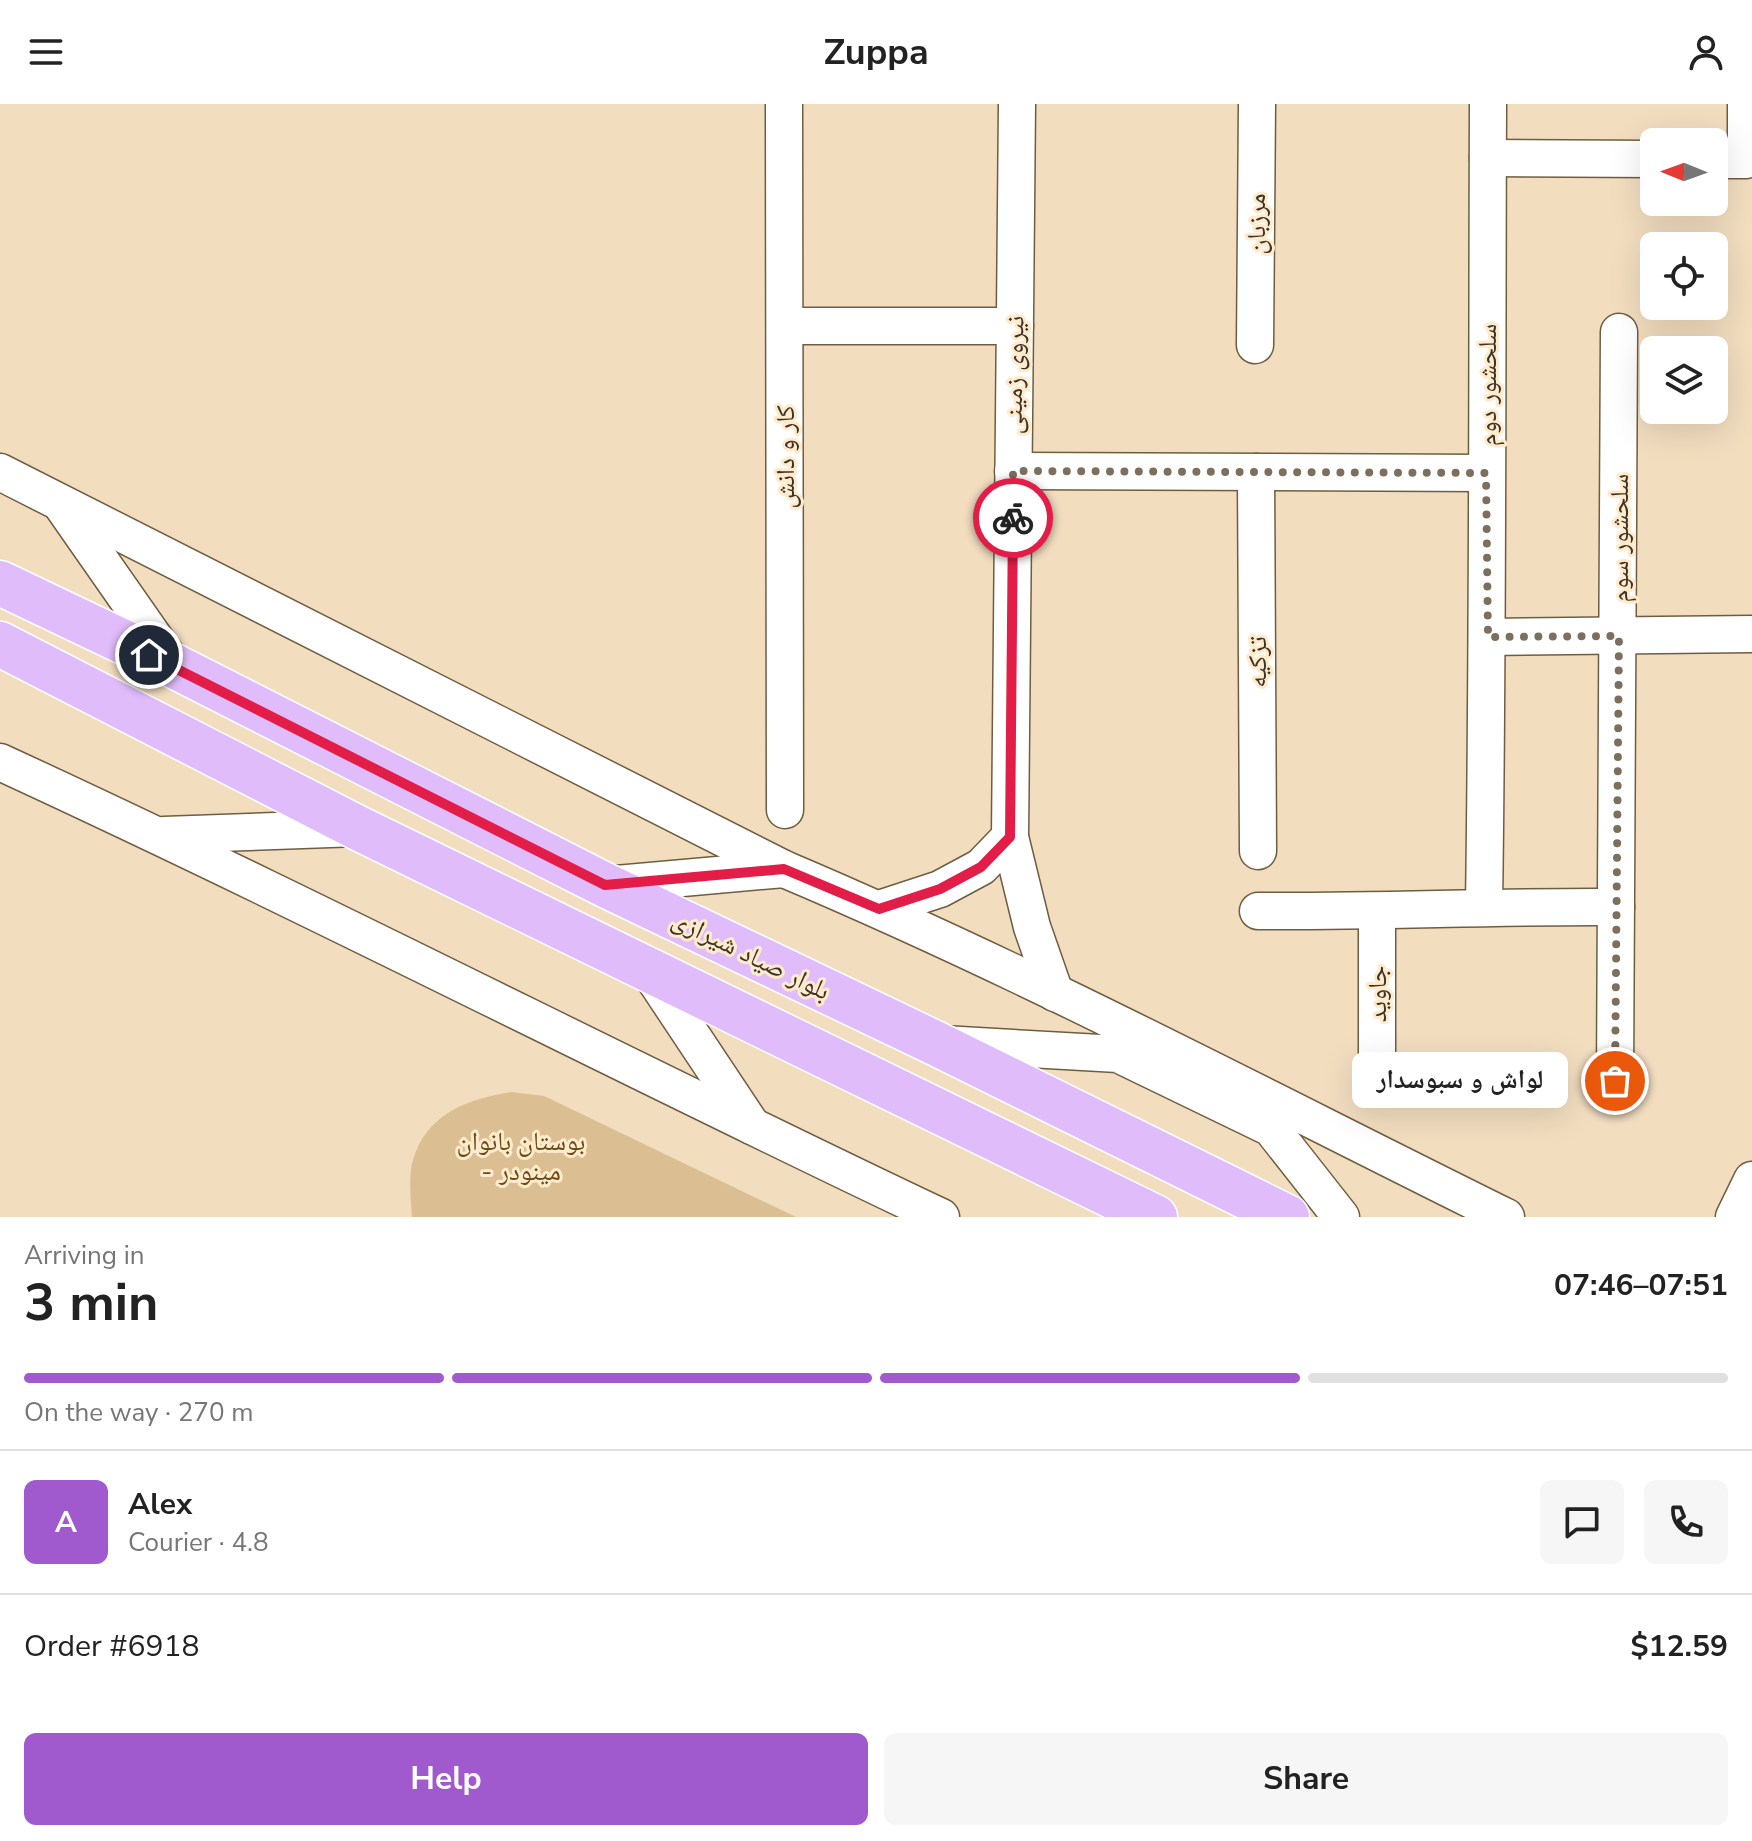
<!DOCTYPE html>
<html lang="en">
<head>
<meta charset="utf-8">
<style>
	:root { --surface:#fff; --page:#f6f6f6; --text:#222; --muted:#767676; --line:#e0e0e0; --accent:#a05ace }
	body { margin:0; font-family:"Nunito Sans","Noto Naskh Arabic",sans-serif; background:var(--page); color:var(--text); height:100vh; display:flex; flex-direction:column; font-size:30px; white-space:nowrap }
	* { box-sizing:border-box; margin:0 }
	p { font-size:26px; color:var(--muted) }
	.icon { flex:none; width:44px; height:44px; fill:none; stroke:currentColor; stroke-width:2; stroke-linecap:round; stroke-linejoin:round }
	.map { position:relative; height:1113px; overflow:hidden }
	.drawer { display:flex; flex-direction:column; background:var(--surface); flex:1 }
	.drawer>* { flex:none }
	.needle { width:52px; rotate:271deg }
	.controls { position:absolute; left:1640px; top:24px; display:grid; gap:16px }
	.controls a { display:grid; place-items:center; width:88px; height:88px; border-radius:12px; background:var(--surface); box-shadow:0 8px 32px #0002; font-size:40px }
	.pin { position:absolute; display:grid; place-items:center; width:68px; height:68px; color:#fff; margin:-34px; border:4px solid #fff; border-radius:50%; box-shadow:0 2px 8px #0007 }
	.courier { position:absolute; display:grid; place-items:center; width:80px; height:80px; margin:-40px; border:6px solid #e11d48; border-radius:50%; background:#fff; color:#222; box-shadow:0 2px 10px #0007 }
	.bubble { position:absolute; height:56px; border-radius:12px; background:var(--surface); box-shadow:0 8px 32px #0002; font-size:26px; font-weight:700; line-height:56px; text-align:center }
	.summary em { font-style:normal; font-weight:700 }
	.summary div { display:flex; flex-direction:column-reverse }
	.summary { display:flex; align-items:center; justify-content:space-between; height:136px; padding:0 24px }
	h1 { font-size:52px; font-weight:700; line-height:60px }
	.bar { display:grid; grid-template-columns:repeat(4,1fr); gap:12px 8px; align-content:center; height:96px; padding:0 24px }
	.bar i { height:10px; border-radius:6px; background:var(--line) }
	.bar .selected { background:var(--accent) }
	.bar p { grid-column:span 4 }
	.line { display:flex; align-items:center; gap:20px; padding:0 24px; border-top:2px solid var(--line) }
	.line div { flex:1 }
	.round { display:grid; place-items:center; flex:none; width:84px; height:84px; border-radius:12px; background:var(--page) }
	.primary-button { display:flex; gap:16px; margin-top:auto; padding:16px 24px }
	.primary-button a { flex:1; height:92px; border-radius:12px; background:var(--accent); color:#fff; font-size:32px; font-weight:700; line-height:92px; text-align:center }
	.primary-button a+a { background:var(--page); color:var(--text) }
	header { display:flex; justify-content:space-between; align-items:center; height:104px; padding:0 24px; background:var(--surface); font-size:36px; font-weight:700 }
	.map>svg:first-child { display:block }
	.green { fill:#dcbe93 }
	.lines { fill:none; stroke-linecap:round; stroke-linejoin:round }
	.minor-casing { stroke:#6f5d42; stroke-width:39 }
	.major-casing { stroke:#fff; stroke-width:47 }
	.minor { stroke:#fff; stroke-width:36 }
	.major { stroke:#e1bcfb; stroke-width:44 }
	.done { stroke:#7c6f5d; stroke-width:8; stroke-dasharray:0 14.4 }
	.route { stroke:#e11d48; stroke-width:10 }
	.labels { text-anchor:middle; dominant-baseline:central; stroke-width:6; stroke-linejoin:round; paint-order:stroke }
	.street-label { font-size:26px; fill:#3c3428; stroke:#ffeacc }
	.park-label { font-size:26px; fill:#694c1a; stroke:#ffeacc }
</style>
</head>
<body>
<header><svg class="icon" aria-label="menu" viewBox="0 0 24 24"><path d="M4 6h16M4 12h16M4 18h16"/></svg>Zuppa<svg class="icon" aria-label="person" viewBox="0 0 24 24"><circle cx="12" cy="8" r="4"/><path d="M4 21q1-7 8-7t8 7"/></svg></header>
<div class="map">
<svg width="1752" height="1113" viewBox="0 0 1752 1113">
	<rect width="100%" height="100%" fill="#f2ddbf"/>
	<path class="green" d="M 511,988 L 544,992 L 796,1113 L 412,1113 C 411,1096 408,1072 413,1056 C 427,1009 468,995 511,988 Z"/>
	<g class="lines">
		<g class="minor-casing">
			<g id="minor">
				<polyline points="784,0 785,706"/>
				<polyline points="1017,0 1010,733 1032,823 1055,889"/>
				<polyline points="1488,54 1654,55"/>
				<polyline points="1714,56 1746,56 1746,0"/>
				<polyline points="785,222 1015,222"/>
				<polyline points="1255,241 1257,0"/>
				<polyline points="1013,367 1486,369"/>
				<path d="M 0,368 L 784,765 C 1030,869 1267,995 1506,1113"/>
				<polyline points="1256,368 1258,747"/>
				<polyline points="63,403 174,562"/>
				<polyline points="1488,533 1752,530"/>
				<path d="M 0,658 C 317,804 626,964 941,1113"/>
				<polyline points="164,731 358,724"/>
				<polyline points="605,781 784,765"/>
				<path d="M 1484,802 C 1488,535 1487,267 1488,0"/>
				<polyline points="879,805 940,785 981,763 1010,733"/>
				<path d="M 1258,807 C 1378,808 1497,802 1616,803"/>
				<polyline points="1377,808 1377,972"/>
				<polyline points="649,867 752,1022"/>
				<polyline points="943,940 1118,950 1271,1024 1341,1113"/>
				<polyline points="1615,977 1619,228"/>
				<polyline points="1734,1113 1752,1076"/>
			</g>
		</g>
		<g class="major-casing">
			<g id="major">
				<polyline points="0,479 174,562 605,781 935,939 1287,1113"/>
				<polyline points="0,540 358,724 1155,1113"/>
			</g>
		</g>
		<use href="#minor" class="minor"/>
		<use href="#major" class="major"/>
	</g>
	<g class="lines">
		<polyline class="done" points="1013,414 1013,367 1486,369 1488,533 1619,532 1615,977"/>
		<polyline class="route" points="149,551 605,781 784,765 879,805 940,785 981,763 1010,733 1013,414"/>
	</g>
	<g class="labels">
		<g class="street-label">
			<text transform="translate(1256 120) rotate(-90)">مرزبان</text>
			<text transform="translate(1014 271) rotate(-89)">نیروی زمینی</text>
			<text transform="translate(1487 281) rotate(-90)">سلحشور دوم</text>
			<text transform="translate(785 353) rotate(-90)">کار و دانش</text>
			<text transform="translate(1619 434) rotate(-90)">سلحشور سوم</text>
			<text transform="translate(1257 558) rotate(-90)">تزکیه</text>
			<text transform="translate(751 851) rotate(26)">بلوار صیاد شیرازی</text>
			<text transform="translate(1377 890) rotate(-90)">جاوید</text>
		</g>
		<g class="park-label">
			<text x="521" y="1037">بوستان بانوان<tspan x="521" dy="30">- مینودر</tspan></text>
		</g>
	</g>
</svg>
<div class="controls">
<a><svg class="needle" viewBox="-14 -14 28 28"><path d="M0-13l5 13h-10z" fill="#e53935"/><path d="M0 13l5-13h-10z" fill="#767676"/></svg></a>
<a><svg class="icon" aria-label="locate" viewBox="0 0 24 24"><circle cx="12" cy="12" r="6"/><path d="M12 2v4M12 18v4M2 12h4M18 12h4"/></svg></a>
<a><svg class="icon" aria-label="layers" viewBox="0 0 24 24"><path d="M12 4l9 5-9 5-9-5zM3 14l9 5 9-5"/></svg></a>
</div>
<div class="pin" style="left:1615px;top:977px;background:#ea580c"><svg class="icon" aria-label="bag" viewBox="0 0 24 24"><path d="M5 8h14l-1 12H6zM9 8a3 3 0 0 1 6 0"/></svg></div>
<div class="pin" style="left:149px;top:551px;background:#1f2937"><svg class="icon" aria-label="home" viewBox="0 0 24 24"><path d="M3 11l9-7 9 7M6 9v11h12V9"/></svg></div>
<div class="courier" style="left:1013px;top:414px"><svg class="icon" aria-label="bike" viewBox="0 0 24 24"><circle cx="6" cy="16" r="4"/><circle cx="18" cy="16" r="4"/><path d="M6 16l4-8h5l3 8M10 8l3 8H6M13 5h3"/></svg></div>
<div class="bubble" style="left:1352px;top:948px;width:216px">لواش و سبوسدار</div>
</div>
<section class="drawer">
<div class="summary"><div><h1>3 min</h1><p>Arriving in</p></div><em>07:46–07:51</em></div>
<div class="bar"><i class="selected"></i><i class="selected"></i><i class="selected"></i><i></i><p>On the way · 270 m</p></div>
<div class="line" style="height:144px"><b class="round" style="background:var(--accent);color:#fff">A</b><div><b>Alex</b><p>Courier · 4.8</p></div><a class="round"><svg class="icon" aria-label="chat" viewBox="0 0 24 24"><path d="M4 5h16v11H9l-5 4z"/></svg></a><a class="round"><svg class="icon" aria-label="phone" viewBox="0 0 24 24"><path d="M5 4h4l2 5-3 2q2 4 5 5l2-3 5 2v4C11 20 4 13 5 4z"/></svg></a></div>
<div class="line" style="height:104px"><div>Order #6918</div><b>$12.59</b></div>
<div class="primary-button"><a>Help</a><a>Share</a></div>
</section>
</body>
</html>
